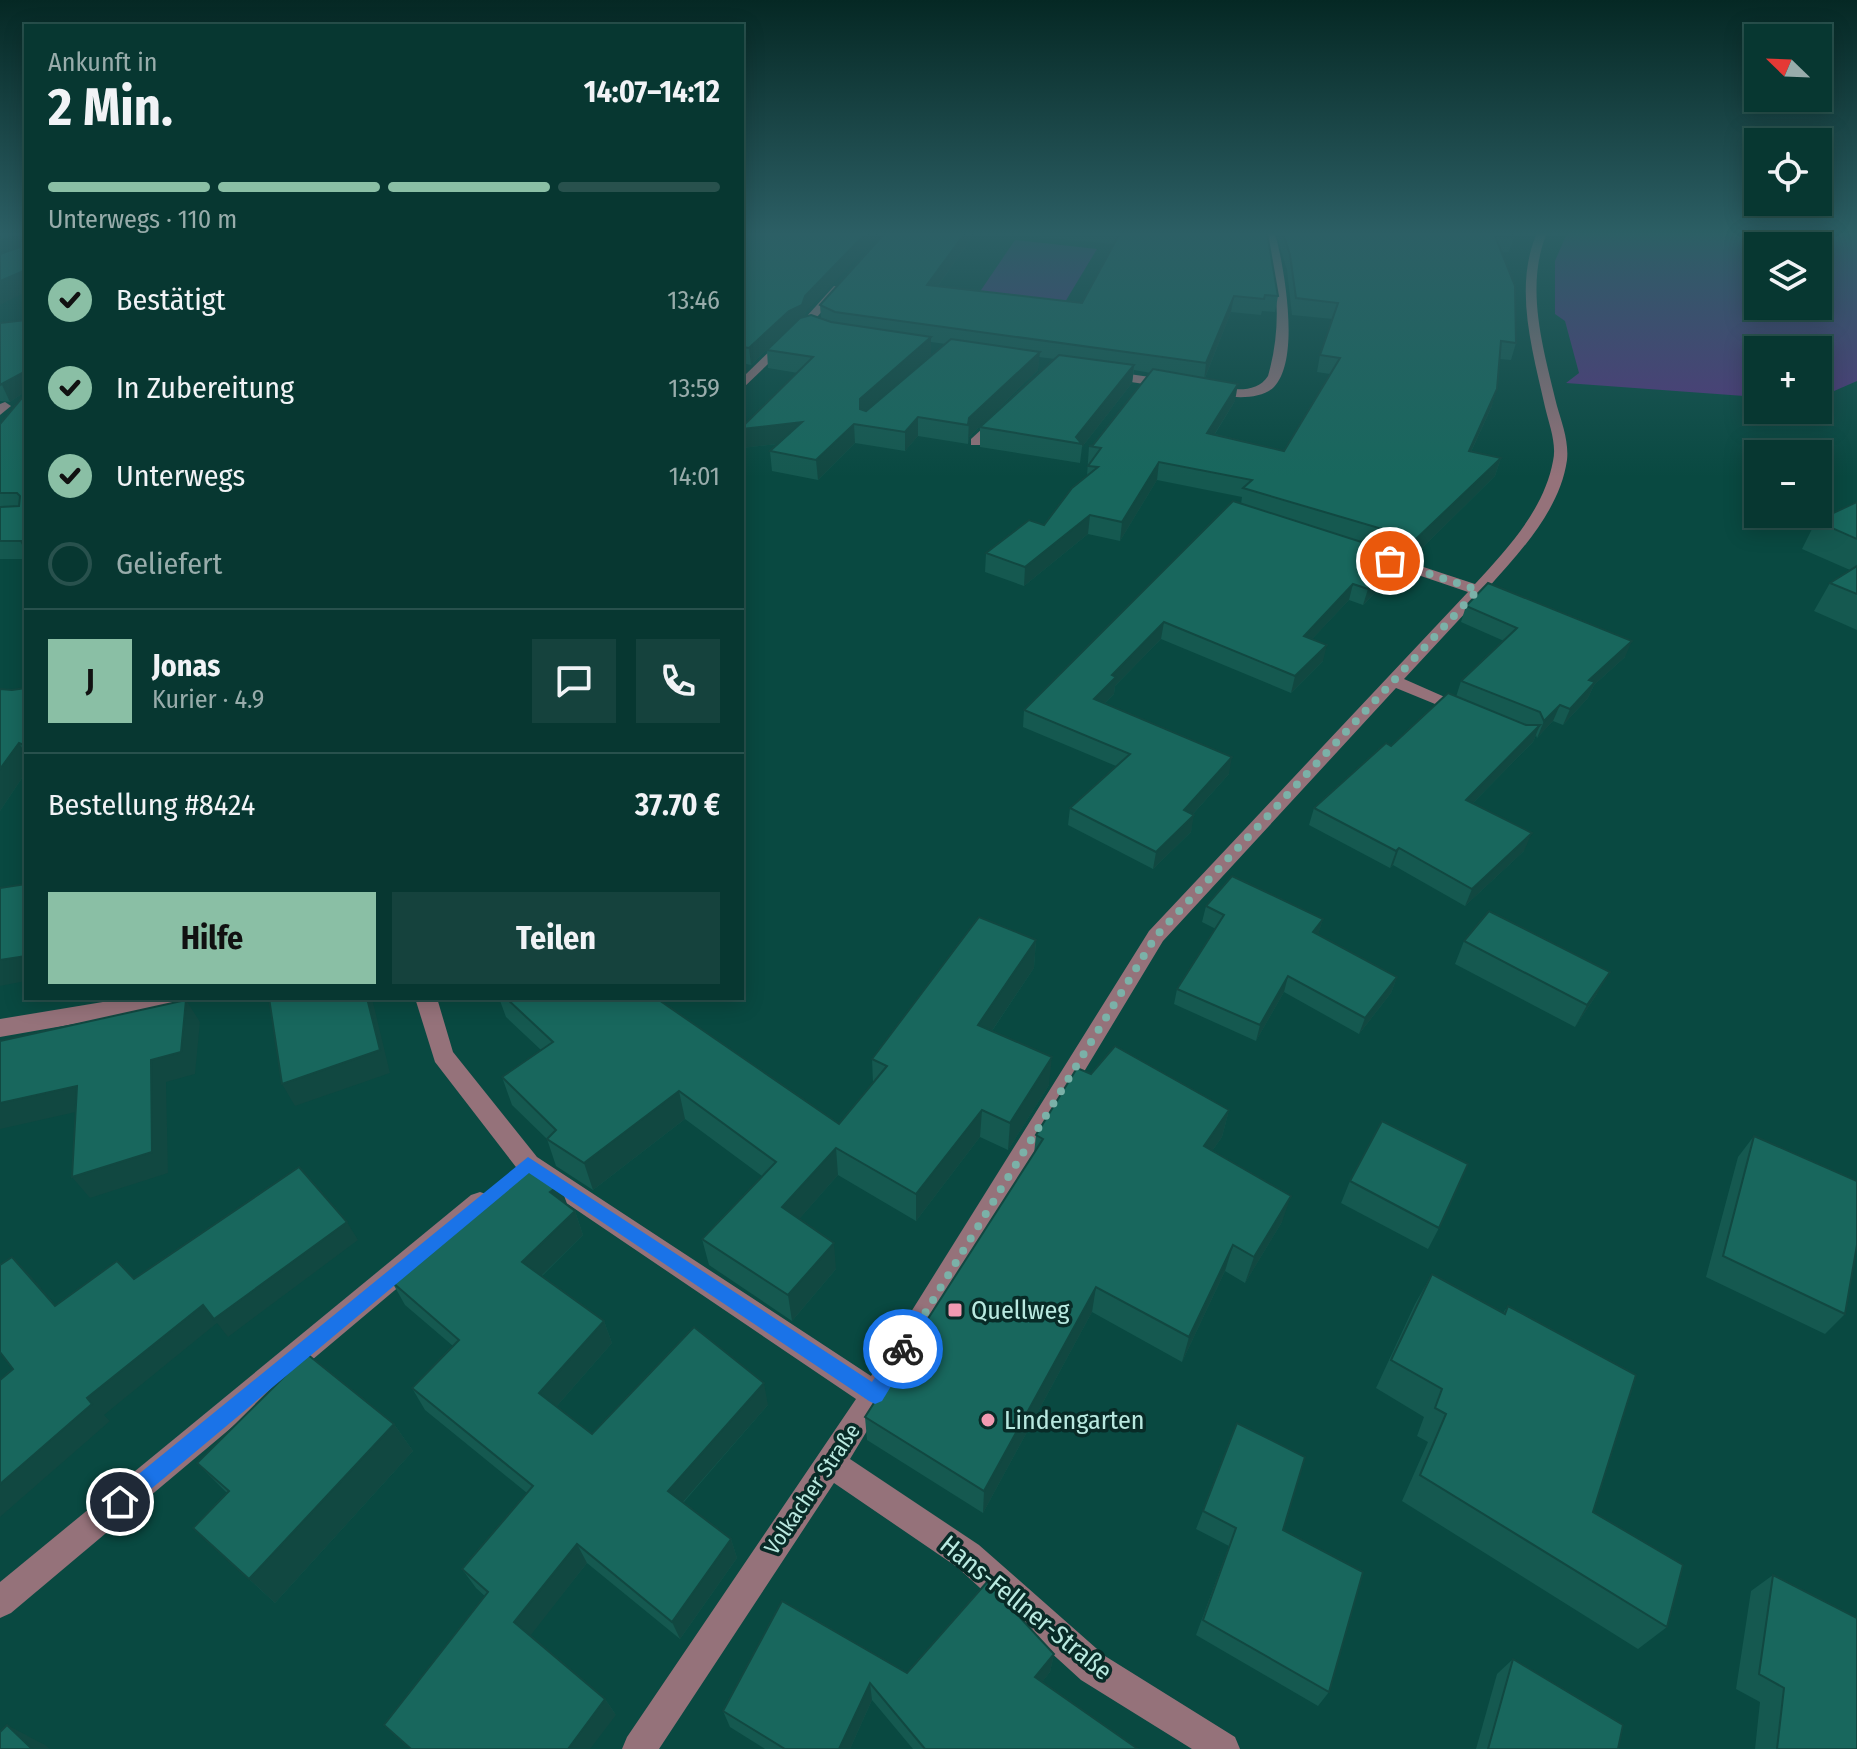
<!DOCTYPE html>
<html lang="de">
<head>
<meta charset="utf-8">
<style>
	:root { --surface:#073731; --page:#15423d; --text:#f1f3f6; --muted:#98acab; --line:#28514d; --accent:#8abfa5 }
	body { margin:0; font-family:"Fira Sans Condensed",sans-serif; background:var(--page); color:var(--text); height:100vh; display:flex; flex-direction:column; font-size:30px; white-space:nowrap }
	* { box-sizing:border-box; margin:0 }
	p { font-size:26px; color:var(--muted) }
	.icon { flex:none; width:44px; height:44px; fill:none; stroke:currentColor; stroke-width:2; stroke-linecap:round; stroke-linejoin:round }
	.map { position:relative; flex:1; overflow:hidden }
	.drawer { position:absolute; left:24px; top:24px; width:720px; height:976px; display:flex; flex-direction:column; background:var(--surface); border-radius:0px; box-shadow:0 4px 20px #0003,0 0 0 2px var(--line) }
	.drawer>* { flex:none }
	.needle { width:52px; rotate:293deg }
	.buttons { position:absolute; left:1744px; top:24px; display:grid; gap:16px }
	.buttons a { display:grid; place-items:center; width:88px; height:88px; border-radius:0px; background:var(--surface); box-shadow:0 4px 20px #0003,0 0 0 2px var(--line); font-size:40px }
	.pin { position:absolute; display:grid; place-items:center; width:68px; height:68px; color:#fff; margin:-34px; border:4px solid #fff; border-radius:50%; box-shadow:0 2px 8px #0007 }
	.courier { position:absolute; display:grid; place-items:center; width:80px; height:80px; margin:-40px; border:6px solid #1a73e8; border-radius:50%; background:#fff; color:#222; box-shadow:0 2px 10px #0007 }
	.headline em { font-style:normal; font-weight:700 }
	.headline div { display:flex; flex-direction:column-reverse }
	.headline { display:flex; align-items:center; justify-content:space-between; height:136px; padding:0 24px }
	h1 { font-size:52px; font-weight:700; line-height:60px }
	.bar { display:grid; grid-template-columns:repeat(4,1fr); gap:12px 8px; align-content:center; height:96px; padding:0 24px }
	.bar i { height:10px; border-radius:6px; background:var(--line) }
	.bar .on { background:var(--accent) }
	.bar p { grid-column:span 4 }
	.line { display:flex; align-items:center; gap:20px; padding:0 24px; border-top:2px solid var(--line) }
	.line div { flex:1 }
	.round { display:grid; place-items:center; flex:none; width:84px; height:84px; border-radius:0px; background:var(--page) }
	ol { padding:0 24px; list-style:none }
	li { display:flex; align-items:center; gap:24px; height:88px }
	li p { margin-inline-start:auto }
	li .icon { padding:8px; border-radius:50%; background:var(--accent); color:#111; stroke-width:4 }
	li:last-child { color:var(--muted) }
	li i { width:44px; height:44px; border:4px solid var(--line); border-radius:50% }
	.button { display:flex; gap:16px; margin-top:auto; padding:16px 24px }
	.button a { flex:1; height:92px; border-radius:0px; background:var(--accent); color:#111; font-size:32px; font-weight:700; line-height:92px; text-align:center }
	.button a+a { background:var(--page); color:var(--text) }
	.map>svg:first-child { display:block }
	.green { fill:#57347f; fill-rule:evenodd }
	.lines { fill:none; stroke-linecap:round; stroke-linejoin:round }
	.minor { fill:#95727a; fill-rule:evenodd }
	.wall { fill:#155950; fill-rule:evenodd }
	.shaded-wall { fill:#114841 }
	.building { fill:#18675d; stroke:#114841; stroke-width:2 }
	.route { fill:#1a73e8 }
	.done { stroke:#7bb1a8; stroke-width:8; stroke-dasharray:0 14.4 }
	.poi-dot { fill:#f19ab1; stroke:#082b27; stroke-width:3 }
	.labels { text-anchor:middle; dominant-baseline:central; stroke-width:7; stroke-linejoin:round; paint-order:stroke }
	.street-label { font-size:22px; fill:#b9e9e0; stroke:#082b27 }
	.near-poi-label { font-size:26px; fill:#b9e9e0; stroke:#082b27; text-anchor:start }
	.near-street-label { font-size:26px; fill:#b9e9e0; stroke:#082b27 }
</style>
</head>
<body>
<div class="map">
<svg width="1857" height="1749" viewBox="0 0 1857 1749">
	<rect width="100%" height="100%" fill="#094941"/>
	<g class="green">
		<path d="M 1567,233 L 1857,233 L 1857,381 L 1818,398 L 1818,350 L 1758,350 L 1758,397 L 1566,383 L 1579,373 L 1565,321 L 1555,314 L 1555,261 ZM 1758,246 L 1818,246 L 1818,306 L 1758,306 Z"/>
		<polygon points="1015,240 1097,249 1062,307 977,296"/>
	</g>
	<g class="lines">
		<g class="minor">
			<path d="M 1265,233 L 1275,233 C 1284,266 1301,359 1274,387 C 1258,402 1226,397 1207,393 L 1207,387 L 1211,386 C 1230,389 1256,395 1268,376 C 1282,327 1278,281 1265,233 Z"/>
			<path d="M 1537,233 L 1547,233 C 1524,287 1544,351 1557,406 C 1562,423 1569,442 1567,460 C 1560,510 1520,552 1488,588 L 1495,591 L 1495,597 L 1481,596 L 1404,679 L 1472,709 L 1463,714 L 1457,713 L 1396,688 L 1163,941 L 850,1459 L 979,1545 L 1105,1656 L 1235,1737 L 1240,1749 L 1192,1749 L 1081,1680 L 957,1567 L 834,1483 L 659,1749 L 622,1749 L 627,1737 L 856,1399 L 519,1171 L 435,1062 L 415,998 L 437,998 L 453,1052 L 537,1157 L 871,1376 L 1149,931 L 1468,592 L 1371,559 L 1371,553 L 1381,553 L 1475,584 C 1507,549 1544,510 1553,461 C 1557,444 1549,424 1545,407 C 1533,352 1513,287 1537,233 Z"/>
			<polygon points="834,286 843,288 817,317 816,327 808,327 807,316"/>
			<polygon points="782,339 792,341 742,389 742,378"/>
			<polygon points="1108,371 1171,380 1177,384 1171,388 1104,378 1104,372"/>
			<polygon points="5,402 11,406 0,415 0,404"/>
			<polygon points="996,416 1006,419 981,445 971,445 971,439"/>
			<polygon points="127,998 188,998 185,1004 177,1006 0,1037 0,1019"/>
			<polygon points="480,1192 489,1195 493,1203 489,1211 11,1613 0,1618 0,1582 471,1195"/>
		</g>
	</g>
	<g class="wall">
		<path d="M 742,233 L 806,312 L 804,317 L 821,318 L 820,305 L 885,233 L 973,233 L 973,236 L 938,286 L 1082,303 L 1114,244 L 993,233 L 1267,233 L 1278,296 L 1275,312 L 1262,311 L 1261,315 L 1231,312 L 1205,378 L 1235,401 L 1215,434 L 1284,451 L 1330,374 L 1317,372 L 1320,355 L 1333,319 L 1292,315 L 1287,270 L 1276,233 L 1520,233 L 1520,234 L 1511,234 L 1514,237 L 1509,252 L 1501,252 L 1516,343 L 1511,360 L 1499,359 L 1492,406 L 1471,452 L 1501,458 L 1495,476 L 1411,559 L 1402,556 L 1398,571 L 1363,605 L 1349,600 L 1312,639 L 1323,661 L 1291,693 L 1161,639 L 1115,686 L 1114,694 L 1105,703 L 1229,774 L 1193,814 L 1191,832 L 1153,869 L 1068,825 L 1070,808 L 1116,766 L 1023,727 L 1024,710 L 1241,504 L 1242,497 L 1157,480 L 1120,541 L 1088,534 L 1024,586 L 985,572 L 986,553 L 1044,525 L 1087,476 L 1089,446 L 1093,445 L 1151,373 L 1134,370 L 1132,383 L 1082,447 L 1080,463 L 980,447 L 980,427 L 1055,359 L 1039,357 L 1038,370 L 969,437 L 968,444 L 918,436 L 905,451 L 855,443 L 818,480 L 772,471 L 770,451 L 778,444 L 742,448 L 742,427 L 798,373 L 768,368 L 767,350 L 792,326 L 790,327 L 751,365 L 742,363 ZM 931,342 L 946,344 L 913,371 L 931,355 Z"/>
		<polygon points="26,320 26,391 10,402 0,401 0,323"/>
		<polygon points="26,393 26,559 0,559 0,424"/>
		<polygon points="1857,502 1857,630 1814,611 1830,583 1850,570 1802,549 1816,521"/>
		<polygon points="1466,606 1625,657 1594,685 1588,698 1563,725 1553,721 1537,738 1536,735 1533,742 1473,803 1524,851 1465,906 1393,865 1390,868 1309,825 1314,808 1391,746 1456,697 1461,681 1504,641 1461,622"/>
		<polygon points="26,688 26,772 0,811 0,689 12,690"/>
		<polygon points="1206,906 1323,919 1318,934 1397,977 1391,993 1359,1034 1284,992 1256,1041 1174,1004 1177,989 1216,929 1202,922"/>
		<polygon points="1036,940 1034,968 992,1031 1049,1085 1008,1150 980,1137 916,1221 838,1175 799,1219 836,1269 792,1321 709,1265 702,1239 762,1176 685,1119 593,1190 556,1166 547,1139 512,1105 502,1077 541,1050 506,1017 499,998 656,998 839,1124 873,1083 872,1059"/>
		<polygon points="1464,941 1597,994 1575,1027 1455,964"/>
		<polygon points="1091,1074 1229,1110 1222,1137 1212,1151 1282,1222 1245,1283 1225,1271 1182,1362 1092,1312 983,1513 867,1440 865,1417 1034,1154 1036,1135"/>
		<polygon points="1754,1136 1845,1314 1825,1334 1706,1277 1738,1157"/>
		<polygon points="1350,1181 1439,1228 1428,1249 1341,1203"/>
		<polygon points="568,1206 575,1211 583,1235 542,1276 604,1321 612,1343 556,1407 592,1434 768,1405 683,1503 731,1539 737,1558 680,1639 587,1563 530,1635 605,1699 616,1715 476,1588 462,1569 527,1493 425,1410 412,1388 453,1346 405,1305 392,1282"/>
		<polygon points="1432,1274 1503,1313 1508,1306 1593,1512 1667,1627 1638,1649 1402,1501 1428,1442 1417,1436 1424,1417 1376,1388 1415,1304"/>
		<polygon points="1237,1423 1283,1530 1329,1692 1318,1706 1196,1635 1229,1546 1196,1529"/>
		<polygon points="394,1424 413,1451 275,1603 193,1528 227,1493 197,1463"/>
		<polygon points="1773,1575 1857,1749 1755,1749 1760,1702 1736,1689 1751,1591"/>
		<polygon points="1054,1654 1050,1672 1042,1682 1138,1749 913,1749 872,1700 850,1749 765,1749 730,1727 723,1711 907,1673"/>
		<polygon points="1513,1659 1618,1749 1476,1749 1497,1674"/>
	</g>
	<g class="shaded-wall">
		<polygon points="866,233 881,233 806,312 803,321 790,327 751,365 749,348 805,296"/>
		<polygon points="965,233 973,233 973,236 927,301 927,285"/>
		<polygon points="17,235 25,253 0,262 0,241"/>
		<polygon points="26,270 26,292 0,305 0,281"/>
		<polygon points="1234,296 1231,312 1204,380 1206,363"/>
		<polygon points="931,337 931,355 861,418 861,428 860,399"/>
		<polygon points="1040,352 1038,370 969,437 968,444 969,418"/>
		<polygon points="1134,365 1132,383 1082,447 1082,444 1076,437"/>
		<polygon points="26,371 26,391 10,402 2,385"/>
		<polygon points="1238,384 1235,401 1204,451 1207,433"/>
		<polygon points="1497,389 1492,406 1463,469 1469,451"/>
		<polygon points="918,417 918,436 905,451 905,432"/>
		<polygon points="802,422 803,441 742,448 742,429"/>
		<polygon points="854,424 855,443 818,480 816,460"/>
		<polygon points="1501,458 1495,476 1411,559 1416,539"/>
		<polygon points="1159,462 1157,480 1120,541 1122,522"/>
		<polygon points="1090,515 1088,534 1024,586 1025,567"/>
		<polygon points="20,541 26,541 26,552"/>
		<polygon points="1402,555 1398,571 1363,605 1368,589"/>
		<polygon points="1353,584 1349,600 1300,652 1304,636"/>
		<polygon points="1164,622 1161,639 1115,686 1114,694 1092,716 1094,699 1112,675"/>
		<polygon points="1632,641 1625,657 1594,685 1588,698 1563,725 1570,709 1589,680"/>
		<polygon points="1327,645 1323,661 1291,693 1295,676"/>
		<polygon points="1560,705 1553,721 1537,738 1544,721"/>
		<polygon points="1540,725 1533,742 1459,817 1466,800"/>
		<polygon points="19,743 26,754 26,772 0,811 0,769"/>
		<polygon points="1232,757 1229,774 1183,825 1194,815 1191,832 1153,869 1156,852 1184,810"/>
		<polygon points="1532,833 1524,851 1465,906 1472,889"/>
		<polygon points="1399,848 1393,865 1390,868 1396,851"/>
		<polygon points="1323,919 1318,935 1313,932"/>
		<polygon points="1036,940 1034,968 977,1053 978,1025"/>
		<polygon points="26,956 26,981 0,986 0,960"/>
		<polygon points="1610,972 1597,994 1575,1027 1587,1005"/>
		<polygon points="1288,976 1284,992 1256,1041 1260,1025"/>
		<polygon points="1397,977 1391,993 1359,1034 1365,1018"/>
		<polygon points="367,998 372,998 390,1073 295,1106 282,1084"/>
		<polygon points="186,1000 200,1022 195,1074 166,1082 168,1173 90,1198 72,1177 151,1060"/>
		<polygon points="1052,1057 1049,1085 1008,1150 1010,1123"/>
		<polygon points="77,1086 94,1108 0,1129 0,1103"/>
		<polygon points="679,1091 685,1119 593,1190 584,1163"/>
		<polygon points="982,1110 980,1137 916,1221 916,1194"/>
		<polygon points="1229,1110 1222,1137 1197,1172 1204,1146"/>
		<polygon points="836,1148 838,1175 786,1234 782,1207"/>
		<polygon points="560,1185 569,1209 550,1192"/>
		<polygon points="1291,1196 1282,1222 1245,1283 1254,1257"/>
		<polygon points="575,1211 583,1235 532,1285 522,1262"/>
		<polygon points="347,1222 358,1240 228,1337 217,1323 104,1415 110,1421 0,1517 0,1484 87,1398 203,1305"/>
		<polygon points="834,1243 836,1269 792,1321 788,1295"/>
		<polygon points="1233,1245 1225,1271 1182,1362 1189,1337"/>
		<polygon points="12,1257 30,1275 72,1324 55,1306"/>
		<polygon points="1096,1287 1092,1312 983,1513 984,1491"/>
		<polygon points="604,1321 612,1343 549,1415 539,1393"/>
		<polygon points="764,1383 768,1405 675,1511 668,1491"/>
		<polygon points="394,1424 413,1451 275,1603 249,1579"/>
		<polygon points="731,1539 737,1558 680,1639 672,1622"/>
		<polygon points="577,1544 587,1563 527,1640 514,1622"/>
		<polygon points="1054,1654 1050,1672 1032,1695 1035,1677"/>
		<polygon points="870,1683 872,1700 850,1749 839,1749"/>
		<polygon points="605,1699 616,1715 590,1749 568,1749"/>
		<polygon points="7,1725 45,1745 50,1749 32,1749"/>
	</g>
	<g class="building">
		<polygon points="0,233 26,233 26,270 0,281 0,254 20,247 21,238 17,235 0,241"/>
		<polygon points="742,233 866,233 805,296 802,305 789,311 749,348 742,347"/>
		<polygon points="885,233 965,233 927,285 1082,303 1120,233 1267,233 1278,296 1265,295 1264,299 1234,296 1206,363 835,312 820,305"/>
		<polygon points="1283,233 1510,233 1514,237 1495,236 1515,286 1516,343 1501,341 1497,389 1469,451 1501,458 1416,539 1243,488 1252,480 1159,462 1122,522 1090,515 1025,567 986,553 1029,520 1044,525 1072,488 1098,467 1088,466 1101,448 1089,446 1093,445 1153,369 1238,384 1207,433 1284,451 1340,358 1320,355 1338,303 1296,298 1290,255"/>
		<polygon points="811,315 831,322 931,337 860,399 860,409 866,411 951,339 1040,352 969,418 968,425 918,417 905,432 854,424 816,460 770,451 802,422 742,429 742,427 813,357 767,350 800,318"/>
		<polygon points="26,320 26,371 0,385 0,323"/>
		<polygon points="1059,355 1134,365 1076,437 1082,444 980,427"/>
		<polygon points="26,393 26,541 0,541 0,507 19,506 20,496 17,493 0,493 0,424"/>
		<polygon points="1233,501 1402,555 1368,589 1353,584 1304,636 1327,645 1295,676 1164,622 1112,675 1116,677 1094,699 1232,757 1184,810 1194,815 1156,852 1070,808 1130,754 1024,710"/>
		<polygon points="1857,502 1857,539 1816,521"/>
		<polygon points="1857,566 1857,594 1830,583"/>
		<polygon points="1488,583 1632,641 1589,680 1595,682 1570,709 1560,705 1544,721 1540,712 1461,681 1517,628 1466,606"/>
		<polygon points="26,688 26,746 19,743 0,769 0,689 12,690"/>
		<polygon points="1448,693 1526,725 1540,725 1466,800 1532,833 1472,889 1399,848 1396,851 1314,808 1386,743 1391,746"/>
		<polygon points="1232,876 1323,919 1313,932 1397,977 1365,1018 1288,976 1260,1025 1177,989 1224,915 1206,906"/>
		<polygon points="26,884 26,956 0,960 0,888"/>
		<polygon points="1489,911 1610,972 1587,1005 1464,941"/>
		<polygon points="979,917 1036,940 978,1025 1052,1057 1010,1123 982,1110 916,1194 836,1148 782,1207 834,1243 788,1295 702,1239 776,1162 679,1091 584,1163 547,1139 556,1130 502,1077 553,1042 506,998 656,998 839,1124 887,1066 872,1059"/>
		<polygon points="269,998 367,998 380,1050 282,1084"/>
		<polygon points="186,1000 181,1052 151,1060 152,1152 72,1177 77,1086 0,1103 0,1041"/>
		<polygon points="1115,1046 1229,1110 1204,1146 1291,1196 1254,1257 1233,1245 1189,1337 1096,1287 984,1491 865,1417 1043,1139 1036,1135 1077,1068 1091,1074"/>
		<polygon points="1382,1121 1468,1164 1439,1228 1350,1181"/>
		<polygon points="1754,1136 1857,1181 1857,1245 1845,1314 1723,1256"/>
		<polygon points="526,1161 560,1185 550,1192 575,1211 522,1262 604,1321 539,1393 592,1434 694,1327 764,1383 668,1491 731,1539 672,1622 577,1544 514,1622 605,1699 568,1749 411,1749 384,1725 488,1592 462,1569 533,1486 412,1388 459,1340 392,1282"/>
		<polygon points="299,1167 347,1222 214,1319 203,1305 87,1398 92,1404 0,1484 0,1380 13,1369 0,1352 0,1265 12,1257 55,1306 117,1261 134,1279"/>
		<polygon points="1432,1274 1505,1314 1508,1306 1636,1375 1593,1512 1683,1565 1667,1627 1420,1475 1446,1414 1435,1408 1442,1389 1391,1360"/>
		<polygon points="307,1354 394,1424 249,1579 193,1528 229,1491 197,1463"/>
		<polygon points="1237,1423 1305,1457 1283,1530 1363,1572 1329,1692 1203,1620 1236,1528 1203,1511"/>
		<polygon points="1773,1575 1857,1618 1857,1749 1777,1749 1784,1688 1759,1674"/>
		<polygon points="987,1582 1054,1654 1035,1677 1138,1749 925,1749 870,1683 839,1749 785,1749 723,1711 782,1601 907,1673"/>
		<polygon points="1513,1659 1623,1725 1618,1749 1488,1749"/>
		<polygon points="7,1725 32,1749 0,1749 0,1732"/>
	</g>
	<linearGradient id="sky" x2="0" y2="1"><stop stop-color="#052824"/><stop offset="0.49" stop-color="#2c5f65"/><stop offset="1" stop-color="#2c5f65" stop-opacity="0"/></linearGradient>
	<rect width="1857" height="477" fill="url(#sky)"/>
	<polygon class="route" points="528,1157 872,1382 897,1343 903,1341 910,1343 912,1349 910,1355 882,1401 875,1404 869,1401 529,1173 127,1509 120,1512 113,1509 110,1502 113,1495"/>
	<g class="lines">
		<polyline class="done" points="903,1349 1156,936 1478,590 1390,561"/>
	</g>
	<g class="poi-dot">
		<rect x="947" y="1302" width="16" height="16" rx="4"/>
		<circle cx="988" cy="1420" r="8"/>
	</g>
	<g class="labels">
		<g class="street-label">
			<text transform="translate(812 1489) rotate(-56)">Volkacher Straße</text>
		</g>
		<g class="near-poi-label">
			<text x="971" y="1310">Quellweg</text>
			<text x="1004" y="1420">Lindengarten</text>
		</g>
		<g class="near-street-label">
			<text transform="translate(1026 1608) rotate(39)">Hans-Fellner-Straße</text>
		</g>
	</g>
</svg>
<div class="buttons">
<a><svg class="needle" viewBox="-14 -14 28 28"><path d="M0-13l5 13h-10z" fill="#e53935"/><path d="M0 13l5-13h-10z" fill="#98acab"/></svg></a>
<a><svg class="icon" aria-label="locate" viewBox="0 0 24 24"><circle cx="12" cy="12" r="6"/><path d="M12 2v4M12 18v4M2 12h4M18 12h4"/></svg></a>
<a><svg class="icon" aria-label="layers" viewBox="0 0 24 24"><path d="M12 4l9 5-9 5-9-5zM3 14l9 5 9-5"/></svg></a>
<a>+</a>
<a>−</a>
</div>
<div class="pin" style="left:1390px;top:561px;background:#ea580c"><svg class="icon" aria-label="bag" viewBox="0 0 24 24"><path d="M5 8h14l-1 12H6zM9 8a3 3 0 0 1 6 0"/></svg></div>
<div class="pin" style="left:120px;top:1502px;background:#1f2937"><svg class="icon" aria-label="home" viewBox="0 0 24 24"><path d="M3 11l9-7 9 7M6 9v11h12V9"/></svg></div>
<div class="courier" style="left:903px;top:1349px"><svg class="icon" aria-label="bike" viewBox="0 0 24 24"><circle cx="6" cy="16" r="4"/><circle cx="18" cy="16" r="4"/><path d="M6 16l4-8h5l3 8M10 8l3 8H6M13 5h3"/></svg></div>
<section class="drawer">
<div class="headline"><div><h1>2 Min.</h1><p>Ankunft in</p></div><em>14:07–14:12</em></div>
<div class="bar"><i class="on"></i><i class="on"></i><i class="on"></i><i></i><p>Unterwegs · 110 m</p></div>
<ol>
<li><svg class="icon" aria-label="check" viewBox="0 0 24 24"><path d="M5 12l5 5 9-10"/></svg>Bestätigt<p>13:46</p></li>
<li><svg class="icon" aria-label="check" viewBox="0 0 24 24"><path d="M5 12l5 5 9-10"/></svg>In Zubereitung<p>13:59</p></li>
<li><svg class="icon" aria-label="check" viewBox="0 0 24 24"><path d="M5 12l5 5 9-10"/></svg>Unterwegs<p>14:01</p></li>
<li><i></i>Geliefert</li>
</ol>
<div class="line" style="height:144px"><b class="round" style="background:var(--accent);color:#111">J</b><div><b>Jonas</b><p>Kurier · 4.9</p></div><a class="round"><svg class="icon" aria-label="chat" viewBox="0 0 24 24"><path d="M4 5h16v11H9l-5 4z"/></svg></a><a class="round"><svg class="icon" aria-label="phone" viewBox="0 0 24 24"><path d="M5 4h4l2 5-3 2q2 4 5 5l2-3 5 2v4C11 20 4 13 5 4z"/></svg></a></div>
<div class="line" style="height:104px"><div>Bestellung #8424</div><b>37.70 €</b></div>
<div class="button"><a>Hilfe</a><a>Teilen</a></div>
</section>
</div>
</body>
</html>
